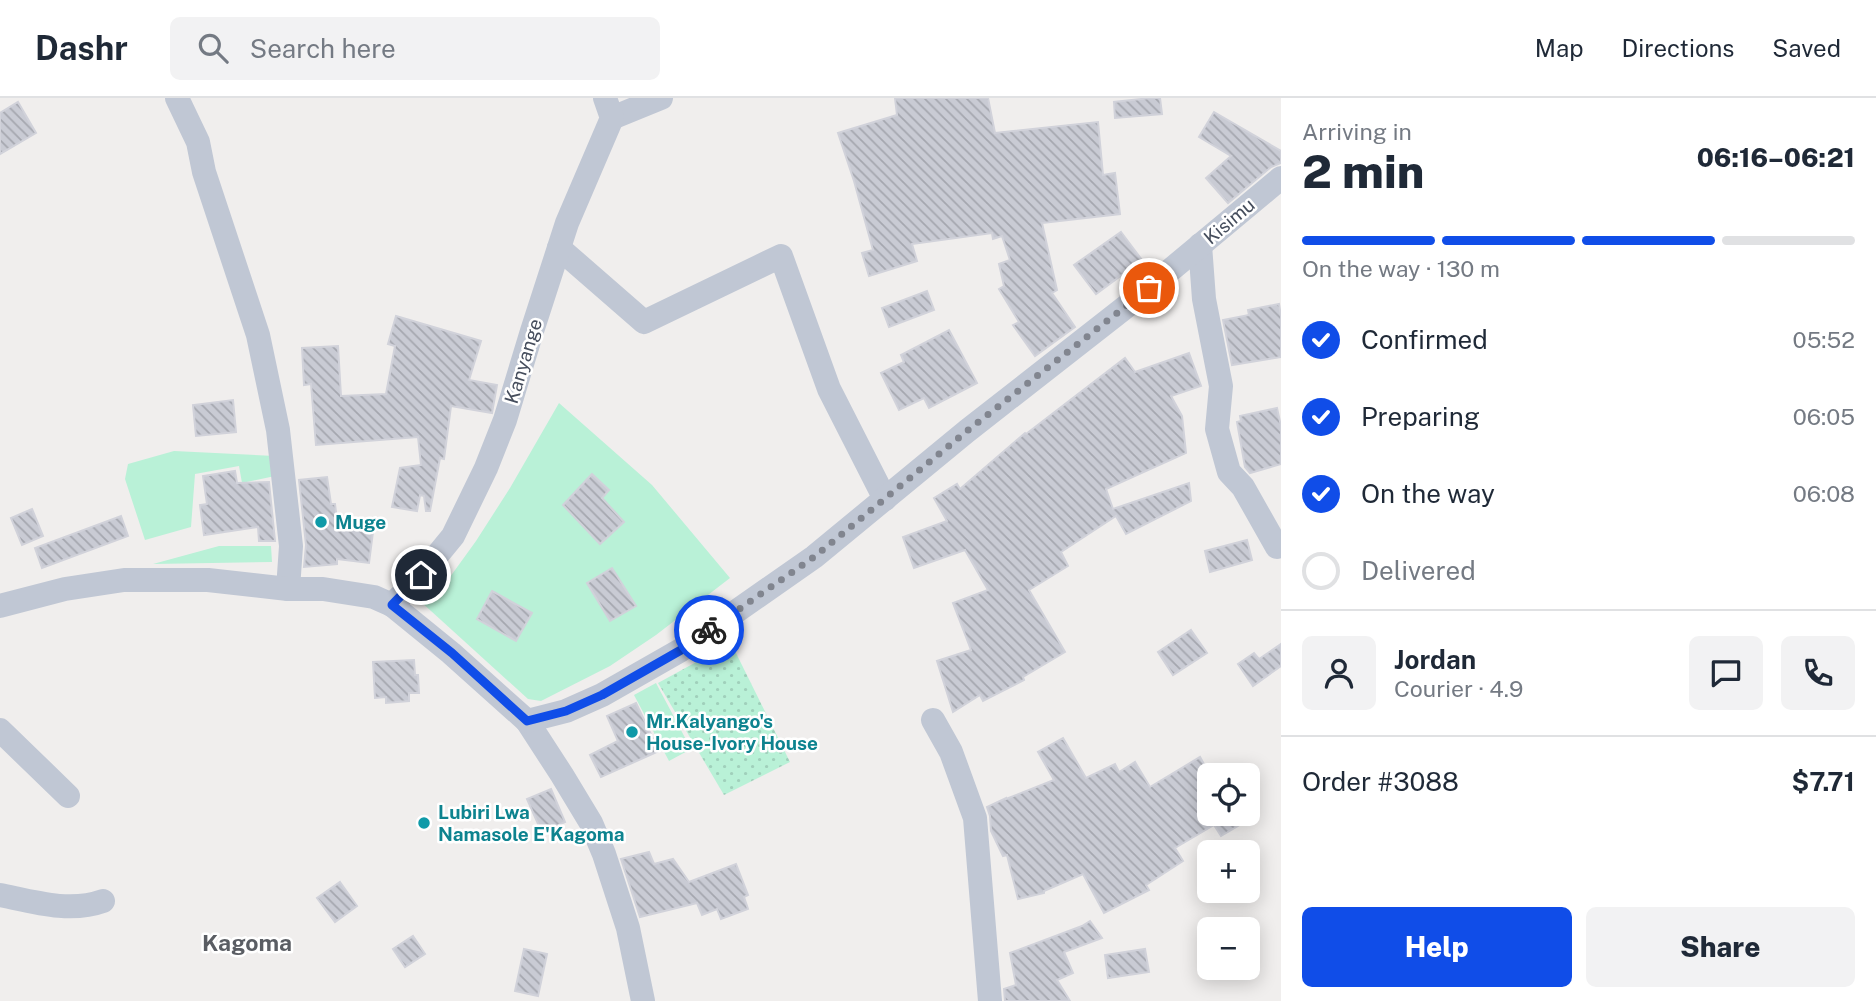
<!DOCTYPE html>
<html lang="en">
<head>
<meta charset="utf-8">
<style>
	:root { --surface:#fff; --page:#f2f2f3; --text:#1f2937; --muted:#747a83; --line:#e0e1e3; --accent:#104de8 }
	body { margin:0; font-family:"Public Sans",sans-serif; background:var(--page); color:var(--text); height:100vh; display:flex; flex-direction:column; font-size:26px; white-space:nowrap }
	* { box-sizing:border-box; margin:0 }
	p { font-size:23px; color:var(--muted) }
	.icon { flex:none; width:38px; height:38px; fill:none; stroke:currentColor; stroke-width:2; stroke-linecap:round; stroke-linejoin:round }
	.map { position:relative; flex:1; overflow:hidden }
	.side { display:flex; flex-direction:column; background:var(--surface); width:595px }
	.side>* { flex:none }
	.buttons { position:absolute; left:1197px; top:665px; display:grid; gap:14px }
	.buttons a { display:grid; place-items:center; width:63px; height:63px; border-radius:10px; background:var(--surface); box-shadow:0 4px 18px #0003; font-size:35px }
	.pin { position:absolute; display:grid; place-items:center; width:60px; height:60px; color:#fff; margin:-30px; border:4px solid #fff; border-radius:50%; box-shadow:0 2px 7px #0007 }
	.courier { position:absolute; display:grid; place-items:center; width:70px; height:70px; margin:-35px; border:5px solid #104de8; border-radius:50%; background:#fff; color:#222; box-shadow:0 2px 9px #0007 }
	.overview em { font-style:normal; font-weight:800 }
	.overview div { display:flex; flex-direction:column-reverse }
	.overview { display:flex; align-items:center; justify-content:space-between; height:119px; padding:0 21px }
	h1 { font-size:46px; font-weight:800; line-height:52px }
	.bar { display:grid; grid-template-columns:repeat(4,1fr); gap:10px 7px; align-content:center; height:84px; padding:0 21px }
	.bar i { height:9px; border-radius:5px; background:var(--line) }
	.bar .current { background:var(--accent) }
	.bar p { grid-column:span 4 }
	.line { display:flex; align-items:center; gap:18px; padding:0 21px; border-top:2px solid var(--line) }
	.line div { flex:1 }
	.round { display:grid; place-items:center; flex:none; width:74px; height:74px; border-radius:10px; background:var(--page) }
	ol { padding:0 21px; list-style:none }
	li { display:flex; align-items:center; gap:21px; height:77px }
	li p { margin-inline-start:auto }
	li .icon { padding:7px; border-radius:50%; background:var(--accent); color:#fff; stroke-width:4 }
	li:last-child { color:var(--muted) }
	li i { width:38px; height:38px; border:4px solid var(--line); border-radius:50% }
	.action { display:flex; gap:14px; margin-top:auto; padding:14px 21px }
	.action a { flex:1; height:80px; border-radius:10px; background:var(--accent); color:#fff; font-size:28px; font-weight:800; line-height:80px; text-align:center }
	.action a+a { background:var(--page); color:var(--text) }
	header { display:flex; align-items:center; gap:42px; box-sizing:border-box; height:98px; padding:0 35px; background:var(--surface); border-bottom:2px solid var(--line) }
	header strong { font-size:33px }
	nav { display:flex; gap:38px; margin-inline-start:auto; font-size:24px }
	.search { width:490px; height:63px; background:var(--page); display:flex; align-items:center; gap:18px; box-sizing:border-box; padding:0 24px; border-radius:10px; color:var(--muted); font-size:26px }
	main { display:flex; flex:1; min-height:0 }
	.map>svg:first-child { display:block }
	.grass { fill:#b9f1d7 }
	.park { fill:url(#park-dots) }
	.building { fill:url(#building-back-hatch); stroke:#d1d2da; stroke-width:2 }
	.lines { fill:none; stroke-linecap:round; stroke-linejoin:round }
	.minor { stroke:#c0c7d4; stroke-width:24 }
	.done { stroke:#81858f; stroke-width:7; stroke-dasharray:0 12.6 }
	.route { stroke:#104de8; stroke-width:9 }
	.culture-dot { fill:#0f9aa8; stroke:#fff; stroke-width:2.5 }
	.labels { text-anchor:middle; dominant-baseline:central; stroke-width:5; stroke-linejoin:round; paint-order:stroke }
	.street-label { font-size:19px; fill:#454d5c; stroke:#fff }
	.culture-label { font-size:19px; font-weight:bold; fill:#0d838f; stroke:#fff; text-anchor:start }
	.quarter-label { font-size:23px; font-weight:bold; fill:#5a5d63; stroke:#fff }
</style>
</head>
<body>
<header>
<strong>Dashr</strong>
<div class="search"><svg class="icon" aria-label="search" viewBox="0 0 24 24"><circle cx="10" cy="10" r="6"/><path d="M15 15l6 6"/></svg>Search here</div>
<nav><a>Map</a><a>Directions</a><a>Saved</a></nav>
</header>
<main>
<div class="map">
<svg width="1281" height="903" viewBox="0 0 1281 903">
	<defs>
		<pattern id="park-dots" width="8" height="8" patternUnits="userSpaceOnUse" patternTransform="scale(1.75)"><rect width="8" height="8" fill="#b9f1d7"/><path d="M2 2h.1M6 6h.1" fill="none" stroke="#a0d0bb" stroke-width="1.8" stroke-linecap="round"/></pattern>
		<pattern id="building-back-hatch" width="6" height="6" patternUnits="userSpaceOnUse" patternTransform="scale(1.75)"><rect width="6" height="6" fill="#c9cbd4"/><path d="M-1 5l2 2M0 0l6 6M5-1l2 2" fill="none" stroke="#a5a7af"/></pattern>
	</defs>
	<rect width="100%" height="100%" fill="#f0eeed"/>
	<g class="grass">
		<polygon points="559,305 652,387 730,480 656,537 610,568 541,603 528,601 420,503 450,479 476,443 510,390"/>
		<polygon points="174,353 275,358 275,378 242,385 239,368 195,376 191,429 145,442 125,381 128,366"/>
		<polygon points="219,448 271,448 272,464 153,466"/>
		<polygon points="656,585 691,651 669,663 634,597"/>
	</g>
	<polygon class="park" points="731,545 790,664 724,697 658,585"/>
	<g class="building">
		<polygon points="895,0 988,0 995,35 1098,24 1103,77 1115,75 1120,116 1042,125 1057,192 1052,195 1075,229 1035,258 1013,227 1019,224 999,191 1004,188 999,166 1010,162 1002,138 993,141 992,135 912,146 917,163 869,178 862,155 873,152 854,83 838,35 897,17"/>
		<polygon points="1150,0 1160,0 1162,16 1115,20 1114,4"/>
		<polygon points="18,4 36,35 0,56 0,15"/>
		<polygon points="1214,14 1281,53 1281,65 1271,69 1228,105 1206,80 1231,58 1199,39"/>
		<polygon points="1121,134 1142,162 1096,196 1074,167"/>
		<polygon points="927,193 934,212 889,229 882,210"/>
		<polygon points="1279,206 1281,218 1281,259 1232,267 1223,222 1249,217 1248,212"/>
		<polygon points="396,218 481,243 469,282 497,287 492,315 451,308 444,361 440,360 430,413 426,413 424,398 420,397 417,413 392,409 400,370 421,367 418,339 316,347 311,286 304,287 302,250 338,248 341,298 386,296 395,248 388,246"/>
		<polygon points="949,232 977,285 929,310 924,300 899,312 881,275 904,264 901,257"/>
		<polygon points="1189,255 1201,288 1171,298 1182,318 1186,355 1106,391 1113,411 1189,385 1191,403 1126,436 1116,418 1061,454 1068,468 1029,492 1065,554 1023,579 1024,582 983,603 980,597 953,614 937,563 971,552 953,505 988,492 965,452 914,470 903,439 947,423 934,400 957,386 960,391 1025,335 1026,336 1125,260 1135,274"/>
		<polygon points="233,302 236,334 196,338 193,307"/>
		<polygon points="1277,310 1281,328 1281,366 1250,375 1245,369 1237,324 1241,323 1240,318"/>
		<polygon points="235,373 237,385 269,384 275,443 259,443 258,429 204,437 200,407 207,406 203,378"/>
		<polygon points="592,376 609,392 602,400 624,424 600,446 563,407"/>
		<polygon points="327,379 331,406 335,406 338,430 373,434 369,465 337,461 337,466 304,469 306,447 299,382"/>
		<polygon points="32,411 43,438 22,447 11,420"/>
		<polygon points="121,418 128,438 42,470 35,450"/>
		<polygon points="1247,442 1252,462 1210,474 1205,453"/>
		<polygon points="612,470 636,508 610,523 587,485"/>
		<polygon points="492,493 532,515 516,543 477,521"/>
		<polygon points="1191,532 1207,555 1173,577 1158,554"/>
		<polygon points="1281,546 1281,568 1253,588 1238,566 1254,555 1259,561"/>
		<polygon points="414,562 415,577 418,577 419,595 409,595 409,603 386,605 386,599 375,600 373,564"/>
		<polygon points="636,605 659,653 601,679 590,657 618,643 607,618"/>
		<polygon points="1063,640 1086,680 1115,666 1119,674 1135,664 1150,689 1200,659 1209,675 1209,716 1234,716 1231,718 1238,728 1221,738 1214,727 1175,750 1183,763 1146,787 1149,792 1104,815 1083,776 1044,793 1044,795 1018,801 1007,757 1003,758 991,733 990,718 987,709 1006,700 1006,701 1054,682 1038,654"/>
		<polygon points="551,691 565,724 542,735 527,701"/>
		<polygon points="649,754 654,766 673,761 689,784 736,766 748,797 744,799 748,811 721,821 717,811 702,817 697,805 640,819 621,761"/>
		<polygon points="340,784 357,808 335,824 317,800"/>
		<polygon points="1090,823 1102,840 1064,854 1073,875 1057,882 1070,903 1005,903 1004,891 1016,887 1010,855 1082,828"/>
		<polygon points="413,838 425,856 405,869 393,851"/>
		<polygon points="524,851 547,856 538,898 515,893"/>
		<polygon points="1145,851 1149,874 1108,880 1105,857"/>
	</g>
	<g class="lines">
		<g class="minor">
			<polyline points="177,0 198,44 204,74 258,237 278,332 291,448 288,491"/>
			<polyline points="612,20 661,0"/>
			<polyline points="1200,147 1204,201 1221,288 1217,331 1229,374 1243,389 1277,449"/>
			<polyline points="559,150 644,224 781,158 829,291 885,401"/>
			<polyline points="392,507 421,477 453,438 486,370 505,322 532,233 567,125 612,20 605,0"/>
			<polyline points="0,508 65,491 124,482 208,482 288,491 323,491 374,499 392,507 451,555 527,623 562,677 591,725 604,756 628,830 643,903"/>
			<polyline points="933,622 951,654 975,720 990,903"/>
			<polyline points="527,623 566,613 602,597 681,552 814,459 967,333 1132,204 1281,80"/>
			<polyline points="0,632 68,698"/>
			<path d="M 0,797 C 34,804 70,815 103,803"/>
		</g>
	</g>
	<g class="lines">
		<polyline class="done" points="709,532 814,459 967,333 1149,190"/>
		<polyline class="route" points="421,477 392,507 452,555 527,623 566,613 602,597 681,552 709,532"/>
	</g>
	<g class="culture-dot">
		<circle cx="321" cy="424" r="7"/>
		<circle cx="632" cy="634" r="7"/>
		<circle cx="424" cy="725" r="7"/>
	</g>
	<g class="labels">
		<g class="street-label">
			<text transform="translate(1229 123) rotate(-40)">Kisimu</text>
			<text transform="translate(523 263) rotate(-73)">Kanyange</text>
		</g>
		<g class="culture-label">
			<text x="335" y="424">Muge</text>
			<text x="646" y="623">Mr.Kalyango's<tspan x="646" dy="22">House-Ivory House</tspan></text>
			<text x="438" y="714">Lubiri Lwa<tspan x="438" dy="22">Namasole E'Kagoma</tspan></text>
		</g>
		<g class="quarter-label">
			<text x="247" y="844">Kagoma</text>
		</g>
	</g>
</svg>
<div class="buttons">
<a><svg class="icon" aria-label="locate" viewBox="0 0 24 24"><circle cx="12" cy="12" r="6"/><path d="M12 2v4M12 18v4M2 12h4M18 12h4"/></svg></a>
<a>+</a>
<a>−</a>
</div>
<div class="pin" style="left:1149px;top:190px;background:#ea580c"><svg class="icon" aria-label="bag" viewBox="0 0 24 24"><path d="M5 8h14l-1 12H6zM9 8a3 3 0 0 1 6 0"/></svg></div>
<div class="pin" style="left:421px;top:477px;background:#1f2937"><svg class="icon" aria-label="home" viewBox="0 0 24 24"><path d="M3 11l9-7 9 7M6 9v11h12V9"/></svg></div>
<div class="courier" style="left:709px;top:532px"><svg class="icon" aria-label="bike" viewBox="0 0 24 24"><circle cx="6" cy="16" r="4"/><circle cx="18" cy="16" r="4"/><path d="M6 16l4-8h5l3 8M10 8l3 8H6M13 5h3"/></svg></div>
</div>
<section class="side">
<div class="overview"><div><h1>2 min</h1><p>Arriving in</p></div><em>06:16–06:21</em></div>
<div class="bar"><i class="current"></i><i class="current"></i><i class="current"></i><i></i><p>On the way · 130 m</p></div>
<ol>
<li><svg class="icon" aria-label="check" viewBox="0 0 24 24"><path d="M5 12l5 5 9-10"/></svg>Confirmed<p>05:52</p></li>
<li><svg class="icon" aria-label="check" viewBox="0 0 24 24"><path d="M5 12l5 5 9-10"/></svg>Preparing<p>06:05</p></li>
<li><svg class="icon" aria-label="check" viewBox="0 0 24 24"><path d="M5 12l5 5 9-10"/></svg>On the way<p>06:08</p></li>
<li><i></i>Delivered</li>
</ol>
<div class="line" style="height:126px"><a class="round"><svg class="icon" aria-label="person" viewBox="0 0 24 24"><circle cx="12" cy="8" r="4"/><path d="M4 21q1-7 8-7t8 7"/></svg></a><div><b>Jordan</b><p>Courier · 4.9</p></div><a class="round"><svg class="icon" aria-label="chat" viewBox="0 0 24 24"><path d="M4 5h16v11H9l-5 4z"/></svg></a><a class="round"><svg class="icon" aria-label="phone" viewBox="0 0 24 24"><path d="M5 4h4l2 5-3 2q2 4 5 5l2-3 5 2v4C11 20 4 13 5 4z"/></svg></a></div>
<div class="line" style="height:91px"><div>Order #3088</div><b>$7.71</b></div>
<div class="action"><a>Help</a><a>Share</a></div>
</section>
</main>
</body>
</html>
